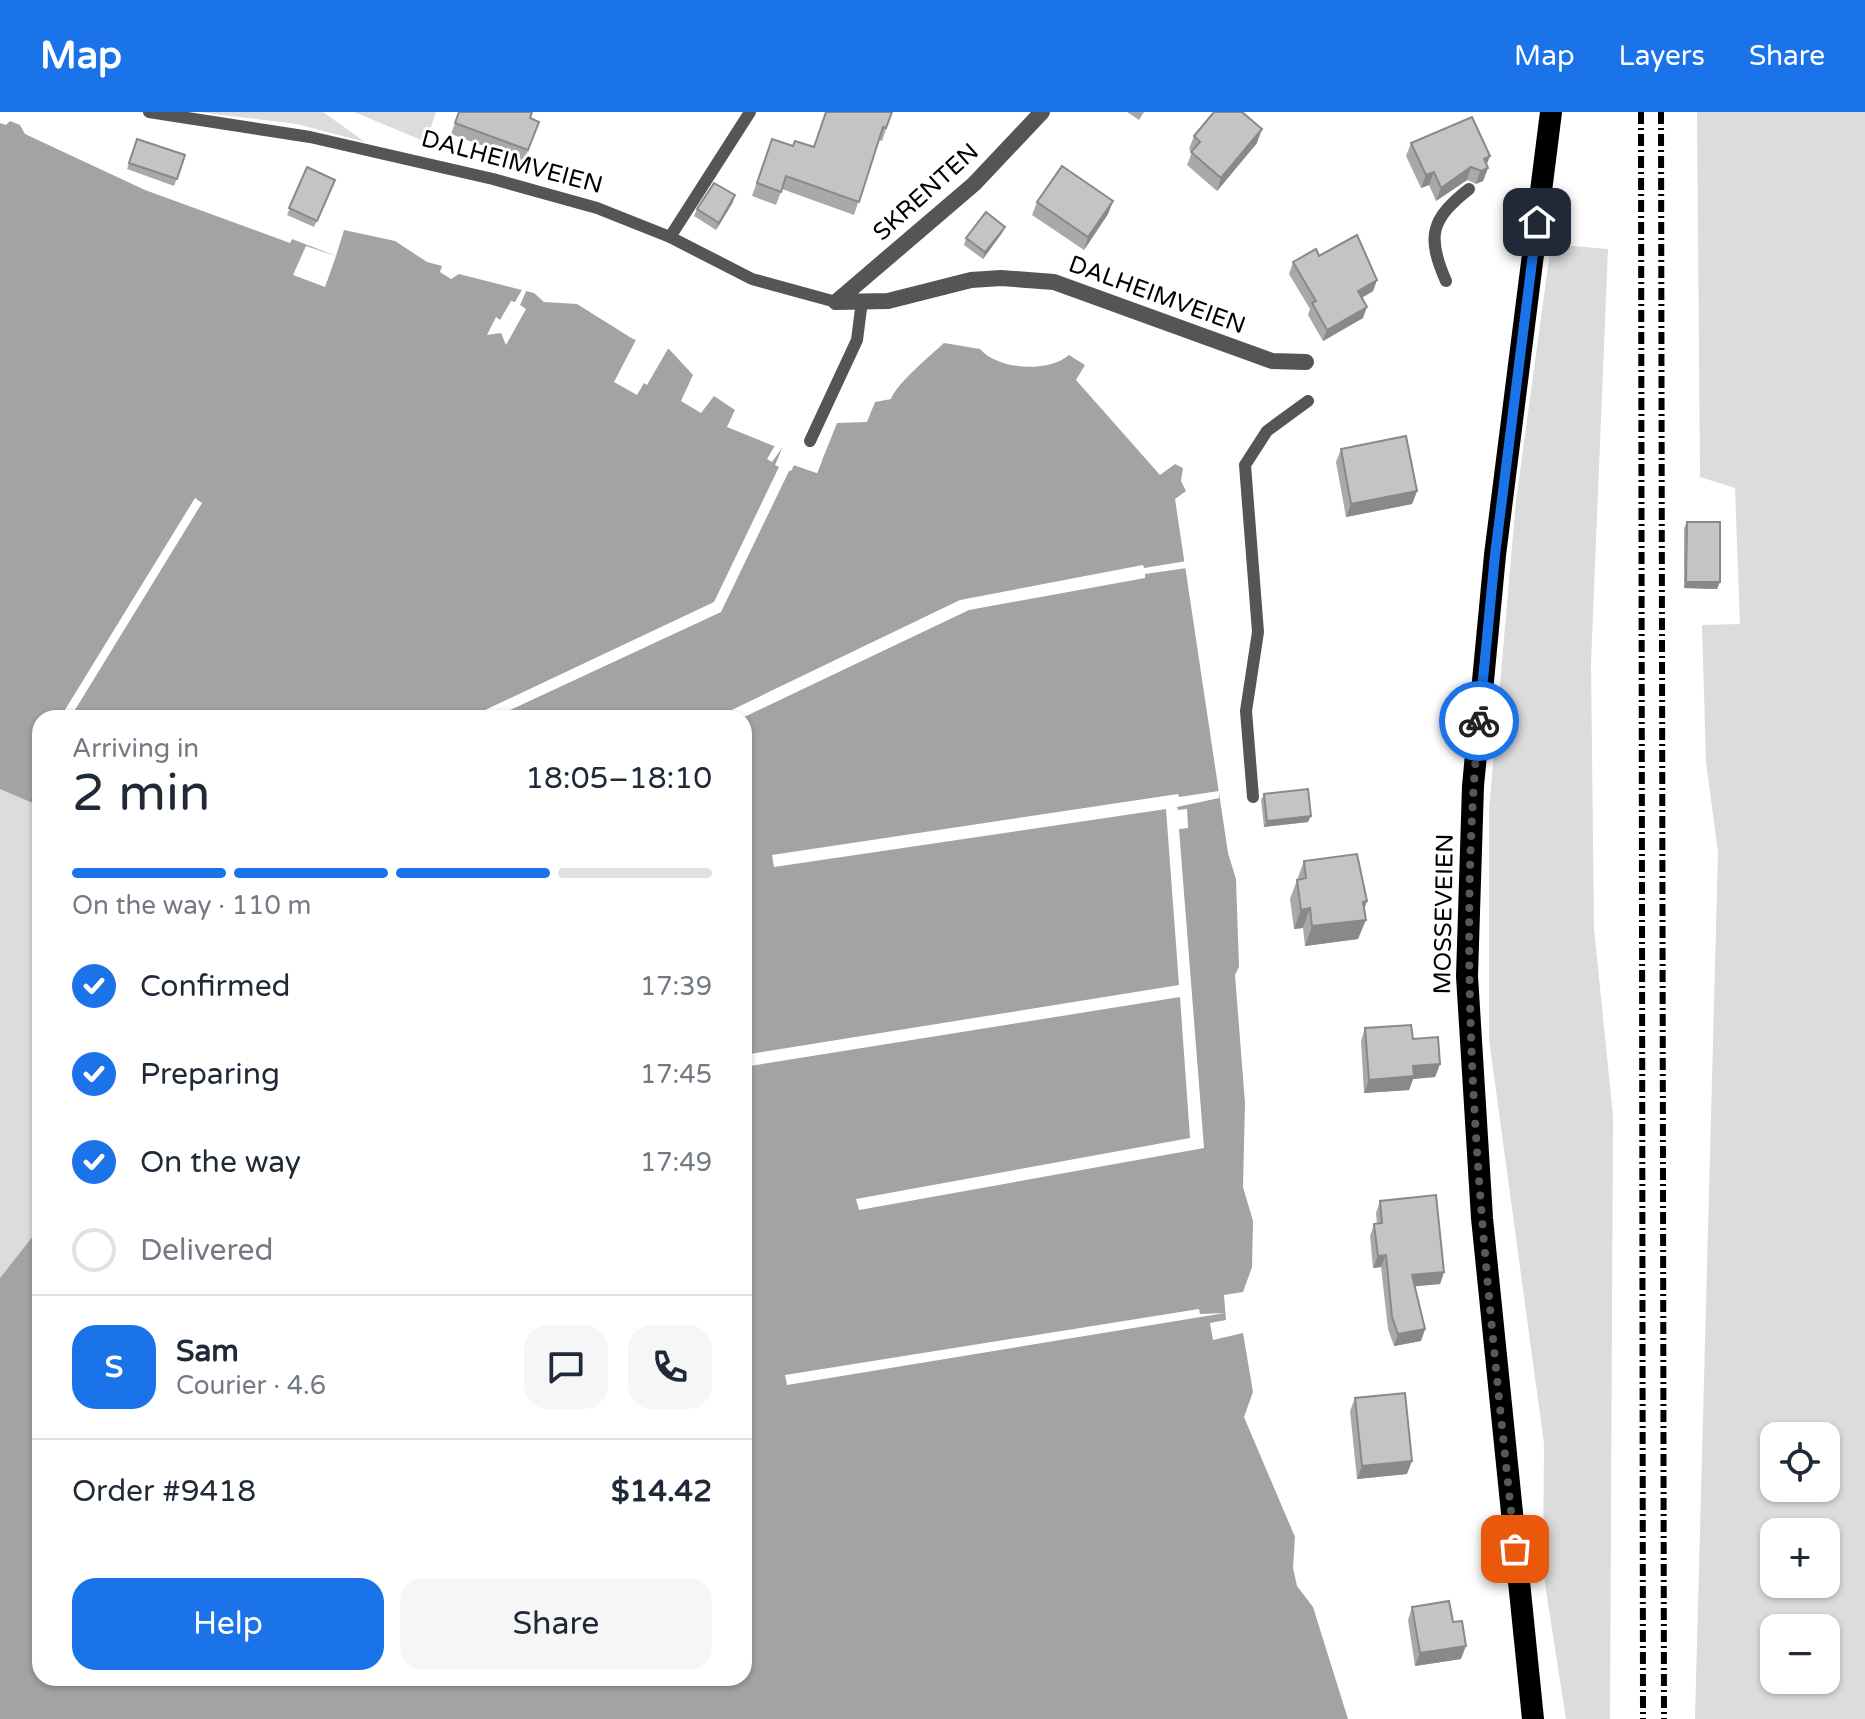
<!DOCTYPE html>
<html lang="en">
<head>
<meta charset="utf-8">
<style>
	:root { --surface:#fff; --page:#f6f6f7; --text:#1f2937; --muted:#747a83; --line:#e0e1e3; --accent:#1a73e8 }
	body { margin:0; font-family:"Varela Round",sans-serif; background:var(--page); color:var(--text); height:100vh; display:flex; flex-direction:column; font-size:30px; white-space:nowrap }
	* { box-sizing:border-box; margin:0 }
	p { font-size:26px; color:var(--muted) }
	.icon { flex:none; width:44px; height:44px; fill:none; stroke:currentColor; stroke-width:2; stroke-linecap:round; stroke-linejoin:round }
	.map { position:relative; flex:1; overflow:hidden }
	.details { position:absolute; left:32px; top:598px; width:720px; height:976px; display:flex; flex-direction:column; background:var(--surface); border-radius:24px; box-shadow:0 2px 6px #0004 }
	.details>* { flex:none }
	.buttons { position:absolute; left:1760px; top:1310px; display:grid; gap:16px }
	.buttons a { display:grid; place-items:center; width:80px; height:80px; border-radius:16px; background:var(--surface); box-shadow:0 2px 6px #0004; font-size:40px }
	.pin { position:absolute; display:grid; place-items:center; width:68px; height:68px; color:#fff; margin:-34px; border-radius:16px; box-shadow:0 4px 12px #0006 }
	.courier { position:absolute; display:grid; place-items:center; width:80px; height:80px; margin:-40px; border:6px solid #1a73e8; border-radius:50%; background:#fff; color:#222; box-shadow:0 2px 10px #0007 }
	.headline em { font-style:normal; font-weight:600 }
	.headline div { display:flex; flex-direction:column-reverse }
	.headline { display:flex; align-items:center; justify-content:space-between; height:136px; padding:0 40px }
	h1 { font-size:52px; font-weight:600; line-height:60px }
	.bar { display:grid; grid-template-columns:repeat(4,1fr); gap:12px 8px; align-content:center; height:96px; padding:0 40px }
	.bar i { height:10px; border-radius:6px; background:var(--line) }
	.bar .selected { background:var(--accent) }
	.bar p { grid-column:span 4 }
	.line { display:flex; align-items:center; gap:20px; padding:0 40px; border-top:2px solid var(--line) }
	.line div { flex:1 }
	.round { display:grid; place-items:center; flex:none; width:84px; height:84px; border-radius:24px; background:var(--page) }
	ol { padding:0 40px; list-style:none }
	li { display:flex; align-items:center; gap:24px; height:88px }
	li p { margin-inline-start:auto }
	li .icon { padding:8px; border-radius:50%; background:var(--accent); color:#fff; stroke-width:4 }
	li:last-child { color:var(--muted) }
	li i { width:44px; height:44px; border:4px solid var(--line); border-radius:50% }
	.action { display:flex; gap:16px; margin-top:auto; padding:16px 40px }
	.action a { flex:1; height:92px; border-radius:24px; background:var(--accent); color:#fff; font-size:32px; font-weight:600; line-height:92px; text-align:center }
	.action a+a { background:var(--page); color:var(--text) }
	header { display:flex; align-items:center; gap:48px; box-sizing:border-box; height:112px; padding:0 40px; background:var(--accent); color:#fff }
	header strong { font-size:38px }
	nav { display:flex; gap:44px; margin-inline-start:auto; font-size:28px }
	.map>svg:first-child { display:block }
	.green { fill:#dcdcdc; fill-rule:evenodd }
	.water { fill:#a3a3a3 }
	.pier { fill:#fff }
	.lines { fill:none; stroke-linecap:round; stroke-linejoin:round }
	.service { stroke:#555; stroke-width:12 }
	.minor { stroke:#555; stroke-width:16 }
	.trunk { stroke:#000; stroke-width:22 }
	.rail { stroke:#000; stroke-width:6; stroke-dasharray:12 4 2 4; stroke-linecap:butt }
	.wall { fill:#a9a9a9 }
	.shaded-wall { fill:#898989 }
	.building { fill:#c4c4c4; stroke:#898989; stroke-width:2 }
	.done { stroke:#595959; stroke-width:8; stroke-dasharray:0 14.4 }
	.route { stroke:#1a73e8; stroke-width:10 }
	.labels { text-anchor:middle; dominant-baseline:central; stroke-width:6; stroke-linejoin:round; paint-order:stroke }
	.street-label { font-size:24px; fill:#000; stroke:#fff }
</style>
</head>
<body>
<header>
<strong>Map</strong>
<nav><a>Map</a><a>Layers</a><a>Share</a></nav>
</header>
<div class="map">
<svg width="1865" height="1607" viewBox="0 0 1865 1607">
	<rect width="100%" height="100%" fill="#fff"/>
	<g class="green">
		<polygon points="199,0 323,0 365,30 297,12"/>
		<polygon points="354,0 436,0 426,30"/>
		<path d="M 1697,0 L 1865,0 L 1865,1607 L 1695,1607 L 1718,740 L 1706,650 L 1702,513 L 1740,512 L 1735,376 L 1700,365 ZM 1774,1324 L 1826,1324 L 1826,1376 L 1774,1376 ZM 1826,1420 L 1826,1472 L 1774,1472 L 1774,1420 ZM 1826,1516 L 1826,1568 L 1774,1568 L 1774,1516 Z"/>
		<polygon points="1551,132 1608,137 1591,551 1594,816 1613,1004 1610,1607 1566,1607 1543,1459 1544,1332 1489,927 1489,698 1516,389"/>
		<polygon points="0,674 40,684 40,1115 0,1166"/>
	</g>
	<path class="water" d="M 10,9 L 20,13 L 25,22 L 145,78 L 290,131 L 292,127 L 336,144 L 344,118 L 395,129 L 427,150 L 442,154 L 440,160 L 451,167 L 459,162 L 534,181 L 544,190 L 577,192 L 633,227 L 669,237 L 693,263 L 681,289 L 701,301 L 714,284 L 735,298 L 727,315 L 774,334 L 783,333 L 776,353 L 791,359 L 794,353 L 817,361 L 837,311 L 867,310 L 875,290 L 891,287 C 897,271 930,244 944,231 L 980,237 C 998,258 1048,261 1069,243 L 1085,253 L 1076,268 L 1160,363 L 1175,352 L 1183,356 L 1181,369 L 1186,379 L 1175,387 L 1228,741 L 1236,767 L 1239,855 L 1235,863 L 1245,991 L 1243,1075 L 1253,1109 L 1252,1155 L 1243,1180 L 1224,1183 L 1226,1208 L 1210,1211 L 1213,1228 L 1243,1221 L 1253,1280 L 1244,1305 L 1295,1425 L 1293,1456 L 1297,1474 L 1313,1495 L 1348,1607 L 0,1607 L 0,1166 L 40,1115 L 40,1566 L 744,1566 L 744,606 L 40,606 L 40,694 L 0,677 L 0,11 L 6,13 Z"/>
	<g class="pier">
		<polygon points="306,134 336,144 325,175 293,163"/>
		<polygon points="528,175 520,193 526,197 506,233 501,221 487,223 496,205 500,208 511,189 515,190 523,176"/>
		<polygon points="638,224 669,235 647,273 644,271 637,283 614,270"/>
		<polygon points="784,329 789,334 781,351 789,354 794,349 815,356 818,347 822,349 817,361 794,353 789,359 721,500 493,606 468,606 714,490 779,355 775,353 784,333 772,350 767,347 777,330"/>
		<polygon points="195,386 202,391 70,606 60,606"/>
		<polygon points="1187,449 1187,456 1145,462 1145,466 969,498 742,606 715,606 960,488 1143,453 1144,456"/>
		<polygon points="1219,679 1219,686 1177,695 1178,698 1187,697 1188,716 1179,717 1204,1036 859,1098 856,1087 1190,1026 1180,885 744,955 744,943 1179,873 1166,697 774,755 772,743 1178,682 1179,685"/>
		<polygon points="1199,1197 1200,1202 1225,1201 787,1273 785,1263"/>
	</g>
	<g class="lines">
		<g class="service">
			<polyline points="149,0 310,25 493,67 597,96 670,125 752,167 836,190"/>
			<polyline points="670,125 750,0"/>
			<path d="M 1446,169 C 1426,124 1431,107 1469,77"/>
			<polyline points="810,329 857,228 862,189"/>
			<polyline points="1253,685 1246,599 1258,520 1245,353 1267,319 1308,289"/>
		</g>
		<g class="minor">
			<polyline points="836,190 888,189 971,168 1001,166 1054,170 1272,249 1306,250"/>
			<polyline points="836,190 974,72 1042,0"/>
		</g>
		<polyline class="trunk" points="1533,1607 1482,1106 1467,864 1473,674 1495,443 1551,0"/>
		<g class="rail">
			<polyline points="1641,0 1643,1607"/>
			<polyline points="1661,0 1664,1607"/>
		</g>
	</g>
	<g class="wall">
		<polygon points="459,0 530,6 539,10 524,49 451,22"/>
		<polygon points="892,0 882,29 879,28 854,103 782,77 776,93 752,84 772,27 793,34 814,35"/>
		<polygon points="1127,0 1144,0 1139,8"/>
		<polygon points="1194,24 1257,31 1217,79 1187,53 1192,40 1189,37"/>
		<polygon points="137,27 185,43 174,74 127,57"/>
		<polygon points="1411,31 1487,53 1488,56 1483,69 1476,72 1467,68 1436,89 1429,73 1421,76 1406,44"/>
		<polygon points="307,55 335,68 314,115 287,103"/>
		<polygon points="1113,89 1108,102 1084,138 1032,103 1037,90"/>
		<polygon points="733,90 716,118 694,104 697,97"/>
		<polygon points="1005,115 1002,121 983,147 964,133 966,126"/>
		<polygon points="1319,144 1377,168 1373,179 1362,186 1363,206 1323,229 1308,203 1310,197 1289,162 1293,150"/>
		<polygon points="1341,337 1417,379 1412,392 1346,405 1336,350"/>
		<polygon points="1687,410 1720,470 1717,477 1684,476 1684,416"/>
		<polygon points="1264,682 1308,710 1264,715 1261,688"/>
		<polygon points="1304,749 1367,789 1364,797 1358,827 1305,834 1303,816 1294,817 1290,787"/>
		<polygon points="1365,916 1440,952 1435,965 1413,967 1409,978 1364,981 1361,929"/>
		<polygon points="1380,1089 1444,1160 1440,1172 1415,1174 1425,1217 1421,1229 1394,1234 1388,1217 1381,1155 1373,1156 1370,1124 1374,1112 1377,1112 1376,1101"/>
		<polygon points="1355,1286 1407,1362 1357,1367 1350,1299"/>
		<polygon points="1412,1495 1453,1510 1461,1547 1415,1554 1408,1508"/>
	</g>
	<g class="shaded-wall">
		<polygon points="1262,17 1257,31 1217,79 1221,66"/>
		<polygon points="1490,44 1485,57 1488,56 1483,69 1476,72 1484,47"/>
		<polygon points="1471,55 1467,68 1436,89 1441,76"/>
		<polygon points="1434,60 1429,73 1421,76 1426,63"/>
		<polygon points="735,83 733,90 716,118 719,111"/>
		<polygon points="1113,89 1108,102 1084,138 1088,125"/>
		<polygon points="1005,115 1002,121 983,147 985,140"/>
		<polygon points="1377,168 1373,179 1354,190 1358,179"/>
		<polygon points="1367,195 1363,206 1323,229 1327,218"/>
		<polygon points="1417,379 1412,392 1346,405 1351,392"/>
		<polygon points="1686,470 1720,470 1717,477 1684,476"/>
		<polygon points="1311,704 1308,710 1264,715 1267,709"/>
		<polygon points="1367,789 1360,809 1366,808 1358,827 1305,834 1312,814 1363,790"/>
		<polygon points="1310,796 1303,816 1294,817 1301,798"/>
		<polygon points="1440,952 1435,965 1413,967 1409,978 1364,981 1369,968 1413,954"/>
		<polygon points="1386,1143 1381,1155 1373,1156 1378,1144"/>
		<polygon points="1444,1160 1440,1172 1408,1175 1412,1163"/>
		<polygon points="1425,1217 1421,1229 1394,1234 1398,1222"/>
		<polygon points="1412,1349 1407,1362 1357,1367 1362,1354"/>
		<polygon points="1466,1534 1461,1547 1415,1554 1420,1541"/>
	</g>
	<g class="building">
		<polygon points="459,0 532,0 530,6 539,10 528,38 455,11"/>
		<polygon points="826,0 892,0 886,16 883,15 859,90 786,64 781,80 757,71 772,27 793,34 795,29 814,35"/>
		<polygon points="1214,0 1242,0 1262,17 1221,66 1191,40 1200,30 1194,24"/>
		<polygon points="1472,5 1490,44 1484,47 1488,56 1481,59 1471,55 1441,76 1434,60 1426,63 1411,31"/>
		<polygon points="137,27 185,43 177,67 129,51"/>
		<polygon points="1062,54 1113,89 1088,125 1037,90"/>
		<polygon points="307,55 335,68 317,109 289,96"/>
		<polygon points="714,71 735,83 719,111 697,97"/>
		<polygon points="986,100 1005,115 985,140 966,126"/>
		<polygon points="1357,123 1377,168 1358,179 1367,195 1327,218 1312,191 1316,189 1293,150 1316,137 1319,144"/>
		<polygon points="1406,324 1417,379 1351,392 1341,337"/>
		<polygon points="1687,410 1720,410 1720,470 1686,470"/>
		<polygon points="1308,677 1311,704 1267,709 1264,682"/>
		<polygon points="1357,742 1367,789 1363,790 1366,808 1312,814 1310,796 1301,798 1297,768 1306,766 1304,749"/>
		<polygon points="1411,913 1413,927 1438,925 1440,952 1413,954 1414,964 1369,968 1365,916"/>
		<polygon points="1436,1083 1444,1160 1412,1163 1425,1217 1398,1222 1392,1205 1386,1143 1378,1144 1374,1112 1382,1111 1380,1089"/>
		<polygon points="1405,1281 1412,1349 1362,1354 1355,1286"/>
		<polygon points="1449,1489 1453,1510 1462,1509 1466,1534 1420,1541 1412,1495"/>
	</g>
	<g class="lines">
		<path class="done" d="M 1479,609 C 1452,886 1486,1161 1515,1437"/>
		<polyline class="route" points="1479,609 1495,443 1537,110"/>
	</g>
	<g class="labels">
		<g class="street-label">
			<text transform="translate(512 50) rotate(15)">DALHEIMVEIEN</text>
			<text transform="translate(926 80) rotate(-42)">SKRENTEN</text>
			<text transform="translate(1157 183) rotate(20)">DALHEIMVEIEN</text>
			<text transform="translate(1444 802) rotate(-89)">MOSSEVEIEN</text>
		</g>
	</g>
</svg>
<div class="buttons">
<a><svg class="icon" aria-label="locate" viewBox="0 0 24 24"><circle cx="12" cy="12" r="6"/><path d="M12 2v4M12 18v4M2 12h4M18 12h4"/></svg></a>
<a>+</a>
<a>−</a>
</div>
<div class="pin" style="left:1515px;top:1437px;background:#ea580c"><svg class="icon" aria-label="bag" viewBox="0 0 24 24"><path d="M5 8h14l-1 12H6zM9 8a3 3 0 0 1 6 0"/></svg></div>
<div class="pin" style="left:1537px;top:110px;background:#1f2937"><svg class="icon" aria-label="home" viewBox="0 0 24 24"><path d="M3 11l9-7 9 7M6 9v11h12V9"/></svg></div>
<div class="courier" style="left:1479px;top:609px"><svg class="icon" aria-label="bike" viewBox="0 0 24 24"><circle cx="6" cy="16" r="4"/><circle cx="18" cy="16" r="4"/><path d="M6 16l4-8h5l3 8M10 8l3 8H6M13 5h3"/></svg></div>
<section class="details">
<div class="headline"><div><h1>2 min</h1><p>Arriving in</p></div><em>18:05–18:10</em></div>
<div class="bar"><i class="selected"></i><i class="selected"></i><i class="selected"></i><i></i><p>On the way · 110 m</p></div>
<ol>
<li><svg class="icon" aria-label="check" viewBox="0 0 24 24"><path d="M5 12l5 5 9-10"/></svg>Confirmed<p>17:39</p></li>
<li><svg class="icon" aria-label="check" viewBox="0 0 24 24"><path d="M5 12l5 5 9-10"/></svg>Preparing<p>17:45</p></li>
<li><svg class="icon" aria-label="check" viewBox="0 0 24 24"><path d="M5 12l5 5 9-10"/></svg>On the way<p>17:49</p></li>
<li><i></i>Delivered</li>
</ol>
<div class="line" style="height:144px"><b class="round" style="background:var(--accent);color:#fff">S</b><div><b>Sam</b><p>Courier · 4.6</p></div><a class="round"><svg class="icon" aria-label="chat" viewBox="0 0 24 24"><path d="M4 5h16v11H9l-5 4z"/></svg></a><a class="round"><svg class="icon" aria-label="phone" viewBox="0 0 24 24"><path d="M5 4h4l2 5-3 2q2 4 5 5l2-3 5 2v4C11 20 4 13 5 4z"/></svg></a></div>
<div class="line" style="height:104px"><div>Order #9418</div><b>$14.42</b></div>
<div class="action"><a>Help</a><a>Share</a></div>
</section>
</div>
</body>
</html>
